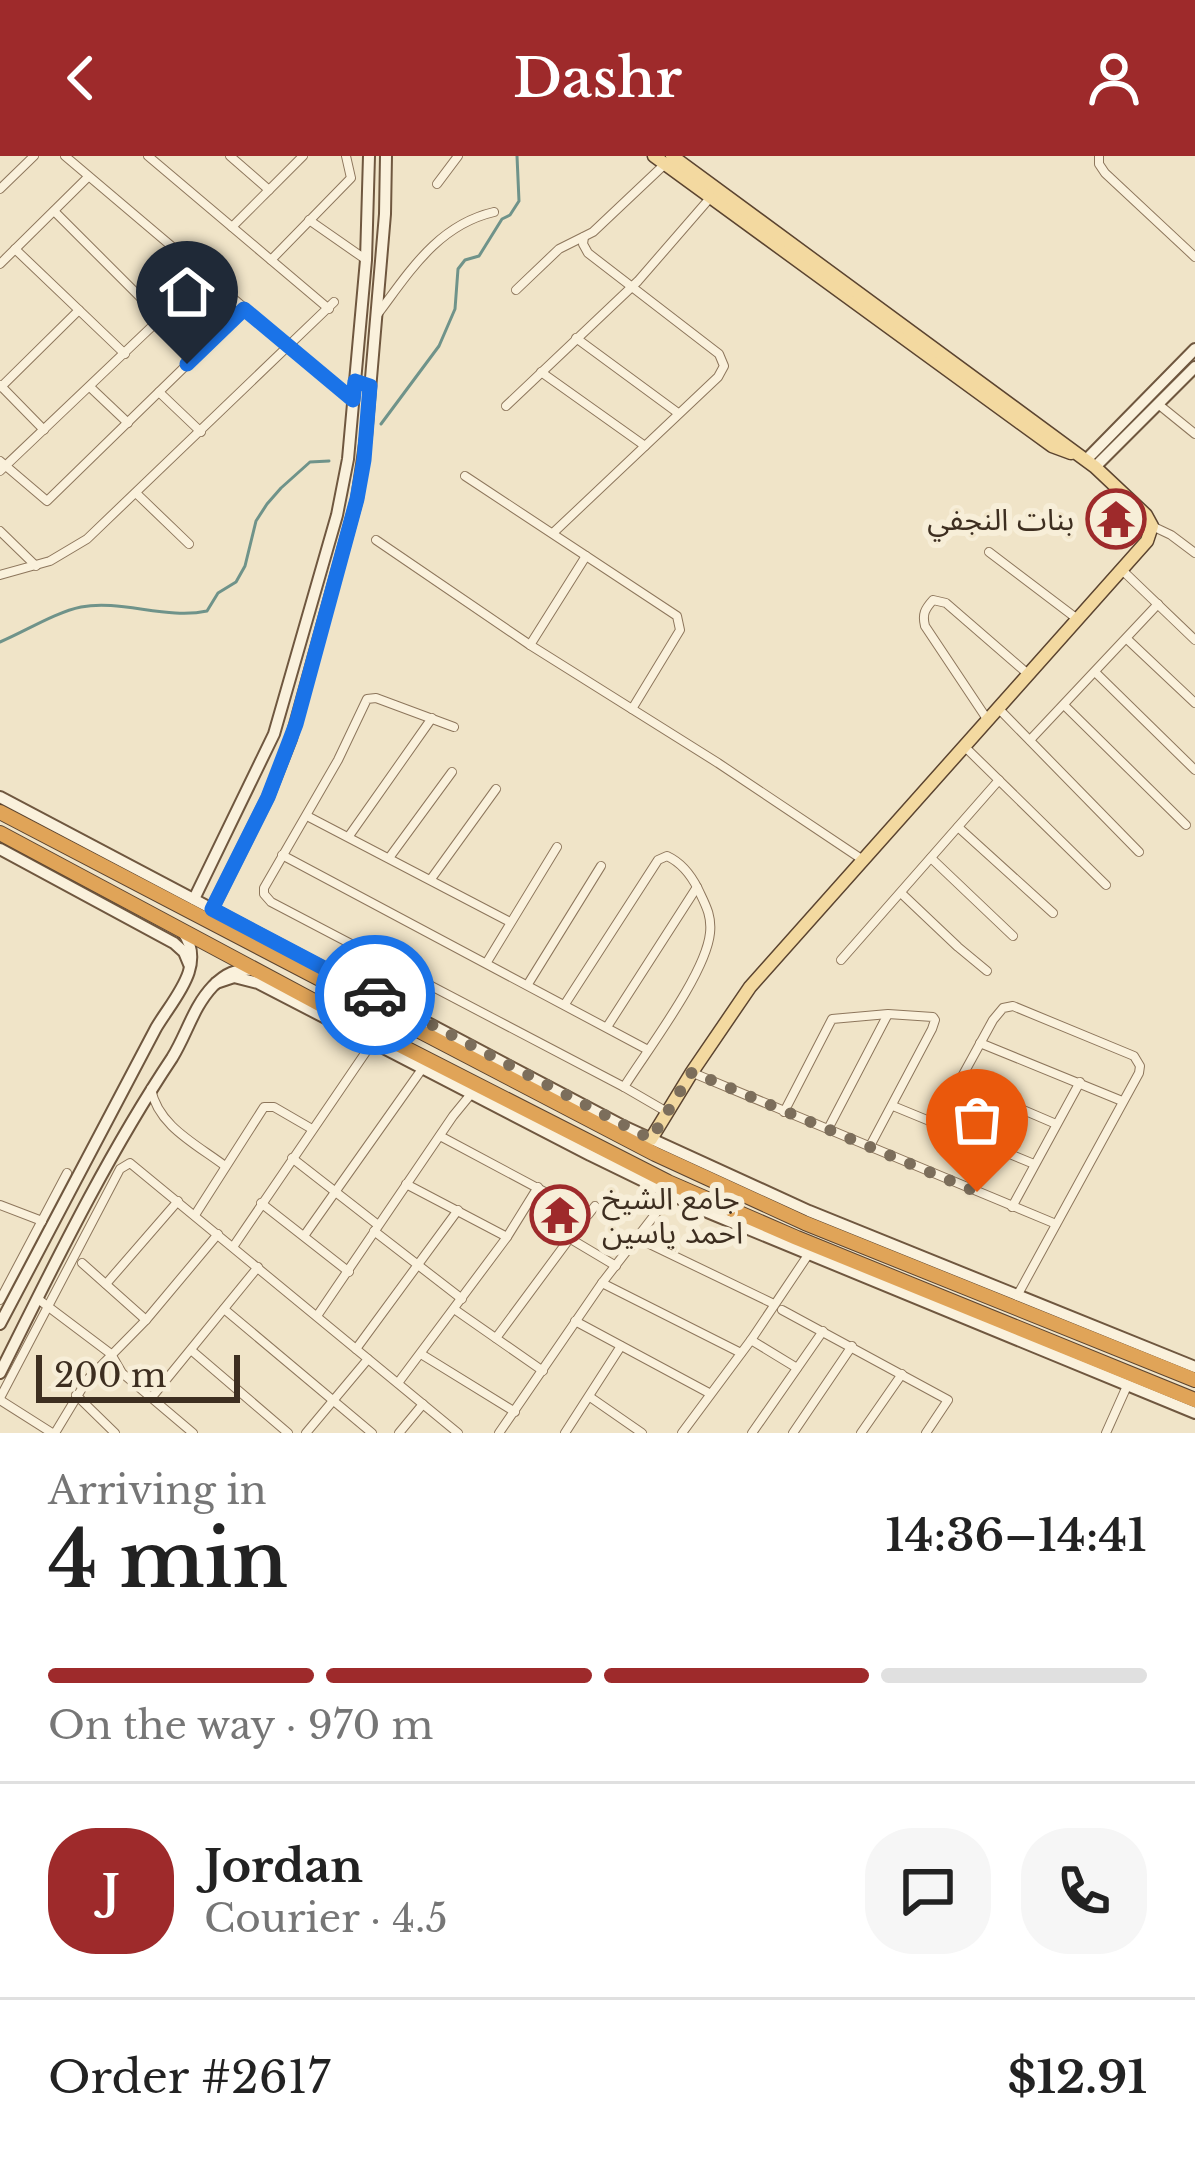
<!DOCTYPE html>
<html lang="en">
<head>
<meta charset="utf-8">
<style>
	:root { --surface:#fff; --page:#f6f6f6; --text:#222; --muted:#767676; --line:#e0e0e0; --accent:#9e2a2b }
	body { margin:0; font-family:"Libre Baskerville","Noto Sans Arabic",serif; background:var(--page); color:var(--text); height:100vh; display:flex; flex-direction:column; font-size:45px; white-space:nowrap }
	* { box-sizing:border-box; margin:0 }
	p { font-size:39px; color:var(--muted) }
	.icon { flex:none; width:66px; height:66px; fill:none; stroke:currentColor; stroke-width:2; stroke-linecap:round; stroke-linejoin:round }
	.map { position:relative; height:1277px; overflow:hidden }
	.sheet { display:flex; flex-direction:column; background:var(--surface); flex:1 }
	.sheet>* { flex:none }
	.scale { position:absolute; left:36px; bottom:30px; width:204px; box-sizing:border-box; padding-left:12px; border:6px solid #3d2e20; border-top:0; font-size:33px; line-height:42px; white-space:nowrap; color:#3d2e20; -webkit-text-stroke:9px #f7eed8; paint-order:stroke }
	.pin { position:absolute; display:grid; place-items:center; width:102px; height:102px; color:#fff; margin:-123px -51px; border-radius:50% 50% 50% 0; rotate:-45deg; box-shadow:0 0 12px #0007 }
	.pin .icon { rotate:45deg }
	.courier { position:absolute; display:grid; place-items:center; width:120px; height:120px; margin:-60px; border:9px solid #1a73e8; border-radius:50%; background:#fff; color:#222; box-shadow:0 3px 15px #0007 }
	.summary em { font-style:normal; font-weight:600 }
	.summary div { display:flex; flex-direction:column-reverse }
	.summary { display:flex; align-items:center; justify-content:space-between; height:204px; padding:0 48px }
	h1 { font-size:78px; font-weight:600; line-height:90px }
	.bar { display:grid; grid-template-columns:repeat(4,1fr); gap:18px 12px; align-content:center; height:144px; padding:0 48px }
	.bar i { height:15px; border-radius:9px; background:var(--line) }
	.bar .active { background:var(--accent) }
	.bar p { grid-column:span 4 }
	.line { display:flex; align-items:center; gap:30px; padding:0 48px; border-top:3px solid var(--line) }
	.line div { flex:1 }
	.round { display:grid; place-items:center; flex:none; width:126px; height:126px; border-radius:48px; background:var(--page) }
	header { display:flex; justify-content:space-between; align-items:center; height:156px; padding:0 48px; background:var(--accent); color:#fff; font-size:54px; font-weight:600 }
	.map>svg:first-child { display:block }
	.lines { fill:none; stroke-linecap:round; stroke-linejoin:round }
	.stream { stroke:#6f938a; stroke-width:3 }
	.street-casing { stroke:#8d765c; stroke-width:10 }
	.secondary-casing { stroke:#6f573f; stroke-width:14 }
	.primary-casing { stroke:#5b4430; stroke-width:15 }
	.highway-casing { stroke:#5b4430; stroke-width:16 }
	.street { stroke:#faf1dc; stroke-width:8 }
	.secondary { stroke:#faf1dc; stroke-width:10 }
	.primary { stroke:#f3d9a0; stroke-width:12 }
	.highway { stroke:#e0a458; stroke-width:14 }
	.done { stroke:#7c6e5b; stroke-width:12; stroke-dasharray:0 21.6 }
	.route { stroke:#1a73e8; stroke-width:15 }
	.labels { text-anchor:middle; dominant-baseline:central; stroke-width:12; stroke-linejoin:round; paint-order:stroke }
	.poi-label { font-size:30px; fill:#3d2e20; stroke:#f7eed8; text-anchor:end }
</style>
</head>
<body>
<header><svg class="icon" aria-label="back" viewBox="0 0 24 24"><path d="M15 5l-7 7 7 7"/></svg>Dashr<svg class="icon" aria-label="person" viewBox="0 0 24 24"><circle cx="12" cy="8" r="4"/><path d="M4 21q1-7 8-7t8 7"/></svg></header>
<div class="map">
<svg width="1195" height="1277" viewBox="0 0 1195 1277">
	<rect width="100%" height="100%" fill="#f0e4c8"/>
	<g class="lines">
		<g class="stream">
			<polyline points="381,268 439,190 455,153 458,113 465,104 479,100 502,63 510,59 519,45 517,0"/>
			<path d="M 0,486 C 24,476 56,456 81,451 C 120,443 167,464 207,455 L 218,437 L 236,426 L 245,410 L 256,365 L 267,348 L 281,332 L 310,306 L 329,305"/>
		</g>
		<g class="street-casing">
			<g id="street">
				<polyline points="65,0 352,243"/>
				<polyline points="148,0 329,153"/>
				<polyline points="230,0 269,34"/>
				<polyline points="1099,0 1099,8 1105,17 1195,101"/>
				<polyline points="437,28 458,0"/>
				<polyline points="0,33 34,0"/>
				<polyline points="54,55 161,162"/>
				<polyline points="309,64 365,103"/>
				<polyline points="232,71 303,0"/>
				<polyline points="15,93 125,198"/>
				<polyline points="271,104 351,22 346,0"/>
				<polyline points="0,108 88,21"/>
				<polyline points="516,134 559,93 593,76 665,8"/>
				<path d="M 377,159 C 410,115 438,69 494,56"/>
				<polyline points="576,182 678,257"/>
				<polyline points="541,216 645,290"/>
				<polyline points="0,229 44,274"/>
				<polyline points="1,231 79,154"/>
				<polyline points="90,231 128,267"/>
				<polyline points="159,236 201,276"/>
				<polyline points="1158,248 1195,278"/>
				<polyline points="506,250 638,125 710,42"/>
				<polyline points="0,305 47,345 244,153"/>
				<polyline points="0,315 205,120"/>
				<polyline points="465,320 677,460 680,474 632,553"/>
				<polyline points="137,338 189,388"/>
				<polyline points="1152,370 1171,379 1195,397"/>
				<polyline points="0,375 36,410"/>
				<polyline points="553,377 718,221 724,210 719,198 588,97 583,88 584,81"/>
				<polyline points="376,384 530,489 718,607 863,704"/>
				<polyline points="989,396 1076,462"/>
				<polyline points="1122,414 1195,484"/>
				<polyline points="0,419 50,405 87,383 334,146"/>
				<polyline points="1127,483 1195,547"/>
				<polyline points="530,489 586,400"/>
				<polyline points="1095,516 1195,614"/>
				<polyline points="1065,550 1186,669"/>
				<polyline points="998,552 1139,696"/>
				<path d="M 987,563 L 925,470 C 922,458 925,453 933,444 L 946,447 L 1028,518"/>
				<polyline points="454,571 376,542 367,543 338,604 264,732 264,738 271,746 624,931 667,956"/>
				<polyline points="1030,584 1158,448"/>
				<polyline points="964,590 1106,729"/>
				<polyline points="307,660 510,766"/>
				<polyline points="958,671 1053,757"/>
				<polyline points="349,680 432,562"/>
				<polyline points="282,699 648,894"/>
				<polyline points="389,702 452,616"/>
				<polyline points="931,702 1013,780"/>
				<polyline points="431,723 496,633"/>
				<polyline points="901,737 958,791 987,815"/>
				<polyline points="841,804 999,624"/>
				<polyline points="487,806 557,691"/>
				<polyline points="528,828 601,710"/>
				<path d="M 565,848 L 658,704 L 667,700 C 680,706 691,719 698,733 C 705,748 712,759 710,777 C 706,817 648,893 624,931"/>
				<polyline points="607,871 697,731"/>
				<polyline points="980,887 1122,945"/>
				<polyline points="693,917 1056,1068"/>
				<polyline points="958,926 1056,968"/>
				<path d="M 151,933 C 158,970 196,988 225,1010"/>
				<polyline points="893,950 1034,1008"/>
				<polyline points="784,956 832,863 888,858 933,861 935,864 932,873 870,990"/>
				<polyline points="936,968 993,864 1003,852 1013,850 1134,900 1140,910 1139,917 1017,1140"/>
				<polyline points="828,973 887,860"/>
				<polyline points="440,980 588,1059 595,1050"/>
				<polyline points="292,1002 378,1069"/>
				<polyline points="406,1028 507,1081"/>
				<polyline points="261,1047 349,1116"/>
				<polyline points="0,1049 42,1065"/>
				<polyline points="1012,1051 1080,926"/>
				<polyline points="195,1059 264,951 274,951 312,973"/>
				<polyline points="374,1075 462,1143"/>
				<polyline points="304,1080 422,913"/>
				<polyline points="569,1082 616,1110"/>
				<polyline points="637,1082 774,1148"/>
				<polyline points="233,1091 372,887"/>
				<polyline points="82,1107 146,1164"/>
				<polyline points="602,1127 741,1197"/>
				<polyline points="106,1128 178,1045"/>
				<polyline points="38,1143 111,1198 122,1217 193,1277"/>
				<polyline points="0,1144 67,1017"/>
				<polyline points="224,1153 372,1277"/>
				<polyline points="454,1153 543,1215"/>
				<polyline points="782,1154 948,1244 926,1277"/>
				<polyline points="317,1160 453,960 471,938"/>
				<polyline points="575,1165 709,1237"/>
				<polyline points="496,1182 581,1067"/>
				<polyline points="751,1184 797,1212"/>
				<polyline points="356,1193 458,1054"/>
				<polyline points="191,1194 288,1277"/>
				<polyline points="421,1198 515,1256"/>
				<polyline points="398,1227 507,1081 538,1031"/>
				<polyline points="76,1239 115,1277"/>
				<polyline points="152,1241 258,1111"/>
				<polyline points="590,1241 642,1277"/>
				<polyline points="0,1242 120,1013 130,1007 458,1277"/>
				<polyline points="0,1244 52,1277"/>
				<polyline points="55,1277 87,1224 146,1164 218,1078"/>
				<polyline points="306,1277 368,1203"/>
				<polyline points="399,1277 423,1248"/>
				<polyline points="499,1277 602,1127 670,1039"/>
				<polyline points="565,1277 621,1190"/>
				<polyline points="682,1277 751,1184 808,1099"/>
				<polyline points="752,1277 823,1175"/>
				<polyline points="793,1277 852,1190"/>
				<polyline points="861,1277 902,1218"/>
				<polyline points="1106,1277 1127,1230"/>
			</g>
		</g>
		<g class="secondary-casing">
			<g id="secondary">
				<polyline points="1086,304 1195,193"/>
				<polyline points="1095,311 1195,211"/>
				<polyline points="0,641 621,969 809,1055 1195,1211"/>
				<polyline points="0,693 174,787 184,796 189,808"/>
				<polyline points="194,743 274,578 337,359 348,303 366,104 369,0"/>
				<polyline points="212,753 268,641 291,583 357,343 366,281 385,58 386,0"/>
				<polyline points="216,827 234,821 258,827 590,999 707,1056 1195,1257"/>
				<path d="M 0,1168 L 156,872 C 173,843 207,810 183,776"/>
				<path d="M 0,1217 C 53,1111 106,1001 172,902 C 187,878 193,851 213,830 C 225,818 236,812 254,814"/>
			</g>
		</g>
		<g class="primary-casing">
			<g id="primary">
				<polyline points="654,0 1052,290 1071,297"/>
				<polyline points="651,983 692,916 750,831 1147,385 1152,370 1146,359 1095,311 672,0"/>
			</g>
		</g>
		<g class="highway-casing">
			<g id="highway">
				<polyline points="0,656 655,998 805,1067 1195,1224"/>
				<polyline points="0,677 329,853 668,1026 797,1082 1195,1244"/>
			</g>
		</g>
		<use href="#street" class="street"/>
		<use href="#secondary" class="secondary"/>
		<use href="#primary" class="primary"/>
		<use href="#highway" class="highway"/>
	</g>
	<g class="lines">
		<polyline class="done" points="375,839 651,983 692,916 977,1036"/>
		<polyline class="route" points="187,208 244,153 353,244 355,225 370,230 364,304 357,343 296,568 268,641 212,753 375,839"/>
	</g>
	<defs>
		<g id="temple-ring" transform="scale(3)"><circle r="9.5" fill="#f7eed8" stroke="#9e2a2b" stroke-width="1.5"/><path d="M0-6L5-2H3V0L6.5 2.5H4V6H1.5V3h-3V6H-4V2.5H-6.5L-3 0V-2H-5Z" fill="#9e2a2b"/></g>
	</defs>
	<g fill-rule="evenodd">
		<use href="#temple-ring" x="1116" y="363"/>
		<use href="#temple-ring" x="560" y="1059"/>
	</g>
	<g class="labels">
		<g class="poi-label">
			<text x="1074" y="363">بنات النجفي</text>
			<text x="602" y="1042" text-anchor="start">جامع الشيخ<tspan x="602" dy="34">احمد ياسين</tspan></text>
		</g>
	</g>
</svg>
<div class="scale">200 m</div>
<div class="pin" style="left:977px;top:1036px;background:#ea580c"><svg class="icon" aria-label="bag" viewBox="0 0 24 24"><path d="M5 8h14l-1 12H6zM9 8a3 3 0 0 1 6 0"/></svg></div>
<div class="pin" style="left:187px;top:208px;background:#1f2937"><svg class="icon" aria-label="home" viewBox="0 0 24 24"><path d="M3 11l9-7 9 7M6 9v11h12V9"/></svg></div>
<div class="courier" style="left:375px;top:839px"><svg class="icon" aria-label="car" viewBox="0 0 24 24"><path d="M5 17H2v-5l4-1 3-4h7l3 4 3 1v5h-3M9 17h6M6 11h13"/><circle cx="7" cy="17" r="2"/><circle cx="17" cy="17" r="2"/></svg></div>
</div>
<section class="sheet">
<div class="summary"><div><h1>4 min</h1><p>Arriving in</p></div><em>14:36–14:41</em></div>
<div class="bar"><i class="active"></i><i class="active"></i><i class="active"></i><i></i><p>On the way · 970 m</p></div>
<div class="line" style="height:216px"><b class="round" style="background:var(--accent);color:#fff">J</b><div><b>Jordan</b><p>Courier · 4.5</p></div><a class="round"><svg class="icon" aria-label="chat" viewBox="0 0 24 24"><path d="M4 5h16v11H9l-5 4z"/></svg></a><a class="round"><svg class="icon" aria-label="phone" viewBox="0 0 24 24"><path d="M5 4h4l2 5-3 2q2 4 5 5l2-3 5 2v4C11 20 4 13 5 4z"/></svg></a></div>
<div class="line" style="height:156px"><div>Order #2617</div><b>$12.91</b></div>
</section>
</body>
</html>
